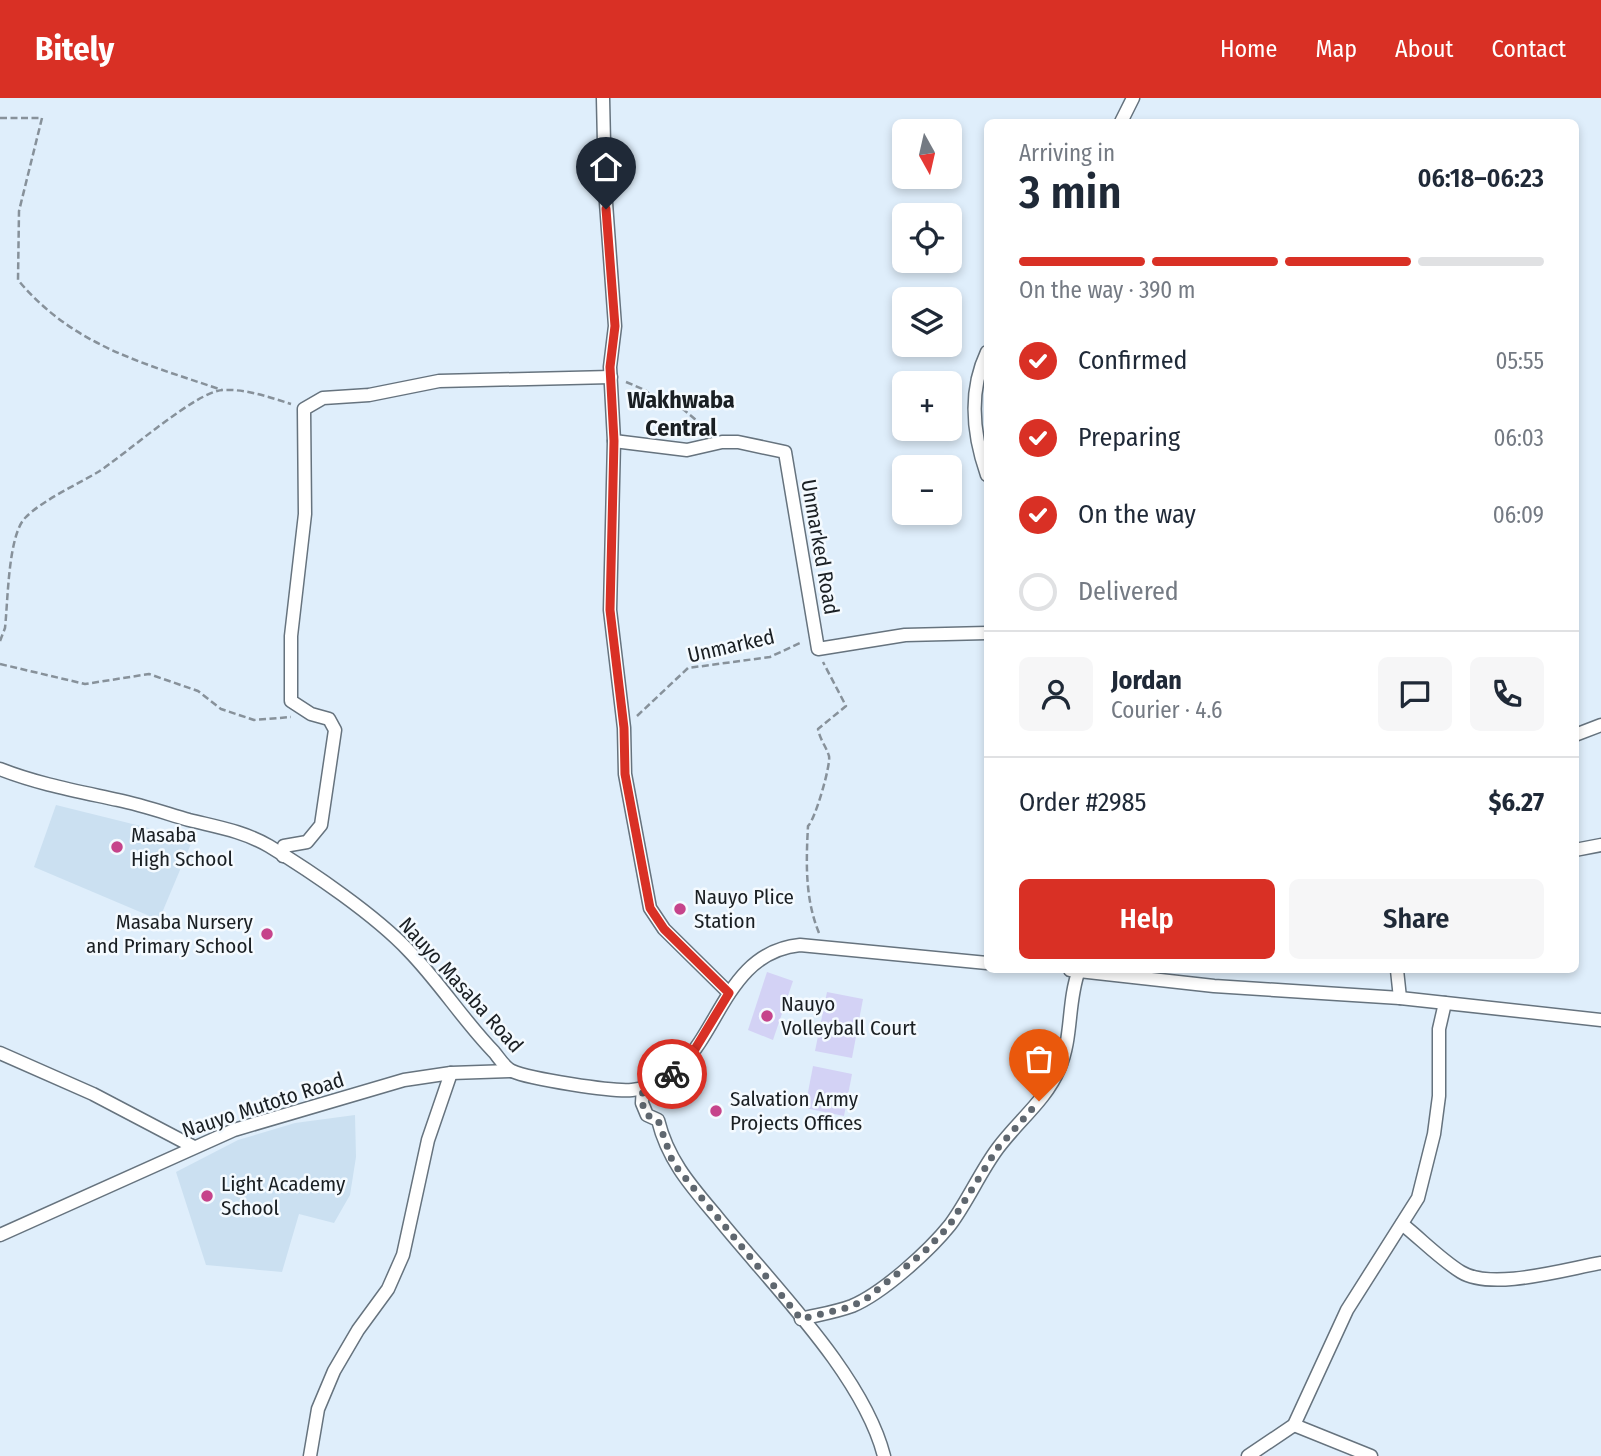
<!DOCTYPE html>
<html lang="en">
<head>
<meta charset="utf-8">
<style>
	:root { --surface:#fff; --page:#f6f6f7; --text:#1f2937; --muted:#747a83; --line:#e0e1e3; --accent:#d93025 }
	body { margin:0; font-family:"Fira Sans Condensed",sans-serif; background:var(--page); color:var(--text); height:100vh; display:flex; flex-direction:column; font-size:26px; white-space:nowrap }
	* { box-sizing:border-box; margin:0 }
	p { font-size:23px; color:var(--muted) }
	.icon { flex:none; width:38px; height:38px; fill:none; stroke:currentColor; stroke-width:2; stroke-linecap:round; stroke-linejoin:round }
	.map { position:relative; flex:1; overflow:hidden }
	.side { position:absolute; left:984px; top:21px; width:595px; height:854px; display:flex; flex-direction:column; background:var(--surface); border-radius:10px; box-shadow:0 4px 10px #0003 }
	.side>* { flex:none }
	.needle { width:46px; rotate:172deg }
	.buttons { position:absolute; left:892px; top:21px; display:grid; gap:14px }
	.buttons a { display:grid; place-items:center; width:70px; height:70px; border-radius:10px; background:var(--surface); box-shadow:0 4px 10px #0003; font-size:35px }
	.pin { position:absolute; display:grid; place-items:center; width:60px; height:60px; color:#fff; margin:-72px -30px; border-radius:50% 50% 50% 0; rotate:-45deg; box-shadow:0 0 7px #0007 }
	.pin .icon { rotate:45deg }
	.courier { position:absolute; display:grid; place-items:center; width:70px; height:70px; margin:-35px; border:5px solid #d93025; border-radius:50%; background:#fff; color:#222; box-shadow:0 2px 9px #0007 }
	.headline em { font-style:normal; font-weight:600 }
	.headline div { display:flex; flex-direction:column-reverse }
	.headline { display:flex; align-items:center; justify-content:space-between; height:119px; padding:0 35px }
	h1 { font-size:46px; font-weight:600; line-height:52px }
	.bar { display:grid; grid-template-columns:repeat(4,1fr); gap:10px 7px; align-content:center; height:84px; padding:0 35px }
	.bar i { height:9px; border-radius:5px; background:var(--line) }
	.bar .current { background:var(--accent) }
	.bar p { grid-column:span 4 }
	.line { display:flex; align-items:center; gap:18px; padding:0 35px; border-top:2px solid var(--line) }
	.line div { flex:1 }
	.round { display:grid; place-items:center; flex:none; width:74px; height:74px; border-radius:10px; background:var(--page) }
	ol { padding:0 35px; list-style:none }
	li { display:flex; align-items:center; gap:21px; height:77px }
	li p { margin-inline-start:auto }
	li .icon { padding:7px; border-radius:50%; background:var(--accent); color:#fff; stroke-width:4 }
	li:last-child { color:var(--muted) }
	li i { width:38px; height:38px; border:4px solid var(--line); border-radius:50% }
	.primary-button { display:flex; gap:14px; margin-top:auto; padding:14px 35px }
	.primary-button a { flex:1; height:80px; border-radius:10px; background:var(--accent); color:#fff; font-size:28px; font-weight:600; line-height:80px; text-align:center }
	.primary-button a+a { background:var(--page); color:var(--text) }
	header { display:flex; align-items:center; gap:42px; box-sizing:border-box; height:98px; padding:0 35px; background:var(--accent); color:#fff }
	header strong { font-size:33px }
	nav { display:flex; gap:38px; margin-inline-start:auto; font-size:24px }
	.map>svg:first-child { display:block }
	.built { fill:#cbe0f1 }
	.green { fill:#d3d2f5 }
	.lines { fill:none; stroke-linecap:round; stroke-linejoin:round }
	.minor-casing { stroke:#66737e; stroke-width:15 }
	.path { stroke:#87919a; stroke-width:2.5; stroke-dasharray:7 3.5; stroke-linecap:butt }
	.minor { stroke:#fff; stroke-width:12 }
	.done { stroke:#5f676f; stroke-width:7; stroke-dasharray:0 12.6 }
	.route { stroke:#d93025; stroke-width:9 }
	.poi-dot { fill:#c6448b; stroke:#f4faff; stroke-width:2.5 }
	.labels { text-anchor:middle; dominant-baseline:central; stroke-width:5; stroke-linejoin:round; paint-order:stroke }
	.street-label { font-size:21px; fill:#1a1f23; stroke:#f4faff }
	.poi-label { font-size:21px; fill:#1a1f23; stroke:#f4faff; text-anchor:start }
	.quarter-label { font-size:24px; font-weight:bold; fill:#1a1f23; stroke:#f4faff }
</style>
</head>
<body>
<header>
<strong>Bitely</strong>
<nav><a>Home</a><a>Map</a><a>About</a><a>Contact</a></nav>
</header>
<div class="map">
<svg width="1601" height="1358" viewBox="0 0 1601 1358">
	<rect width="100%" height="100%" fill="#dfeefb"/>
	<g class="built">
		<polygon points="56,707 193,741 159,822 34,769"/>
		<polygon points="355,1017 356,1059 350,1097 334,1125 299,1116 282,1174 206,1167 176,1074 238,1042 295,1025"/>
	</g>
	<g class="green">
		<polygon points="767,874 793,883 773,942 748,932"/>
		<polygon points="827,894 863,901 852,960 815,953"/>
		<polygon points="813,968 852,976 844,1018 805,1010"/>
	</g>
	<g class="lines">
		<g class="minor-casing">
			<g id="minor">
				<polyline points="603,0 605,91 615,228 610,269 614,343 610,512 624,630 625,676 650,810 664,831 729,895"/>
				<polyline points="1121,24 1133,0"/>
				<path d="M 987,254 C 968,294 973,337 987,377"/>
				<polyline points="614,343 687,352 722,344 738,344 785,354 818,551 905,537 987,535"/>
				<polyline points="1575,637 1601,627"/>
				<path d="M 0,671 C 38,686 77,693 118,702 C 142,707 165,715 189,722 C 217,729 243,733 269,748 C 312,774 375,817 409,853 C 440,885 463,922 494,954 C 499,960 505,970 512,973 C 530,981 613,994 632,992 C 720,982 709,856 800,847 L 987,865"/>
				<polyline points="1575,752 1601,747"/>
				<polyline points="283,758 284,748 307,744 321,727 335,632 329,621 311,616 291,603 291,538 305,416 304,311 323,300 369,297 439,283 611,279"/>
				<polyline points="1070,872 1214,888 1400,900 1601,922"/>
				<polyline points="1397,872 1400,900"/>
				<polyline points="0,955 93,996 192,1048"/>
				<path d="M 643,989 L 642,1005 L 647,1017 L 658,1022 C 668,1063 692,1089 718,1120 C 772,1187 863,1276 884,1358"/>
				<path d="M 1402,1126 C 1421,1141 1440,1161 1461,1174 C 1492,1193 1566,1171 1601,1165"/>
				<polyline points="0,1137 234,1032 404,982 451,975 511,973"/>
				<path d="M 801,1221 C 817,1217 836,1214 852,1208 C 883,1195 929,1153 950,1127 C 968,1103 980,1074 998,1050 C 1018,1023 1046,1002 1059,971 C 1073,940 1067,904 1079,872"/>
				<polyline points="1294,1327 1371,1358"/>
				<polyline points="310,1358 318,1311 334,1273 358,1232 388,1191 403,1157 428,1042 451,975"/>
				<polyline points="1248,1358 1294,1327 1347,1212 1418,1100 1434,1036 1439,998 1439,931 1445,905"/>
			</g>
		</g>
		<g class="path">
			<path d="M 0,20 L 42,20 L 19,113 L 18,182 C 73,248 143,265 222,292"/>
			<polyline points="626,284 645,292 658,304 683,311 709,333"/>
			<path d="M 0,543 L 5,530 C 8,503 8,438 25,420 C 41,403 78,386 98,374 C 125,357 196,293 223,292 C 247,291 269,299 291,306"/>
			<polyline points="0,566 85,586 149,576 198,593 221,611 254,622 291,619"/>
			<polyline points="637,618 688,570 770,559 802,544"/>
			<path d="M 819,835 C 805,801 806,765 808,728 C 815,722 831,667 829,658 C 826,648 820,642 818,631 L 846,608 L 823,564"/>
		</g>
		<use href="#minor" class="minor"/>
	</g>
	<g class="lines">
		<polyline class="done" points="672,976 643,989 642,1005 647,1017 658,1022 673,1065 801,1221 850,1209 866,1201 924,1154 949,1128 997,1051 1039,1003"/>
		<polyline class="route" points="606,111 615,228 610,269 614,343 610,512 624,630 625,676 650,810 664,831 729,895 692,956 672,976"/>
	</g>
	<g class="poi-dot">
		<circle cx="117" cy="749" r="7"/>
		<circle cx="680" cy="811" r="7"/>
		<circle cx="267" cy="836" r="7"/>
		<circle cx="767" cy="918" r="7"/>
		<circle cx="716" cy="1013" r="7"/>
		<circle cx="207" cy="1098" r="7"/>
	</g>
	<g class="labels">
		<g class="street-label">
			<text transform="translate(820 449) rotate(80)">Unmarked Road</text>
			<text transform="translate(731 548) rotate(-13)">Unmarked</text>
			<text transform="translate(461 887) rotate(48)">Nauyo Masaba Road</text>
			<text transform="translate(263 1007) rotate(-18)">Nauyo Mutoto Road</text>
		</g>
		<g class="poi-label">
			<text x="131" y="737">Masaba<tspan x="131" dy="24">High School</tspan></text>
			<text x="694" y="799">Nauyo Plice<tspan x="694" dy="24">Station</tspan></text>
			<text x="253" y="824" text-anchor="end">Masaba Nursery<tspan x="253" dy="24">and Primary School</tspan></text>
			<text x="781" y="906">Nauyo<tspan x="781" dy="24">Volleyball Court</tspan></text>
			<text x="730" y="1001">Salvation Army<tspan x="730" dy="24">Projects Offices</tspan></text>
			<text x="221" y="1086">Light Academy<tspan x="221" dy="24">School</tspan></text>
		</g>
		<g class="quarter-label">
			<text x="681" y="302">Wakhwaba<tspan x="681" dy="28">Central</tspan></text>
		</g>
	</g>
</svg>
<div class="buttons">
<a><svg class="needle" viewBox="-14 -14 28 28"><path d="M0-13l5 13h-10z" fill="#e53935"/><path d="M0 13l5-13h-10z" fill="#747a83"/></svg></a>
<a><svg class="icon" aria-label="locate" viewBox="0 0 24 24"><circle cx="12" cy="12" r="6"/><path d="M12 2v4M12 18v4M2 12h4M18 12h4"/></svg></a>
<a><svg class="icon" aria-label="layers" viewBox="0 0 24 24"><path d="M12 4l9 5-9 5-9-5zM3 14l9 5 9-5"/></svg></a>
<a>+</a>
<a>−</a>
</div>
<div class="pin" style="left:1039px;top:1003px;background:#ea580c"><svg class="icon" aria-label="bag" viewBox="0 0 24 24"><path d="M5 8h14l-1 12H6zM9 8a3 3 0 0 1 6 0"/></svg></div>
<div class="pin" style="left:606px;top:111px;background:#1f2937"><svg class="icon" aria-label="home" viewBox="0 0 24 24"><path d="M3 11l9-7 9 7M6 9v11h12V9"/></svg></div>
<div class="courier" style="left:672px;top:976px"><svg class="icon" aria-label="bike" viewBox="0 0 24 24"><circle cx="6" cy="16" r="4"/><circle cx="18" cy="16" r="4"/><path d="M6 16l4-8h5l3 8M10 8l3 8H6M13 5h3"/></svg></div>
<section class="side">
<div class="headline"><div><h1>3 min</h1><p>Arriving in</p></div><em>06:18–06:23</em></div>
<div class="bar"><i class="current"></i><i class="current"></i><i class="current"></i><i></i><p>On the way · 390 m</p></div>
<ol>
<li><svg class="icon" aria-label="check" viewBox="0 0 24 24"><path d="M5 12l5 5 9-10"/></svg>Confirmed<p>05:55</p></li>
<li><svg class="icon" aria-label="check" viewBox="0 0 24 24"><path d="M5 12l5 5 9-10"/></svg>Preparing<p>06:03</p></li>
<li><svg class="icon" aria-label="check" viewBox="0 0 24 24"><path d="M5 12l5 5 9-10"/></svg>On the way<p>06:09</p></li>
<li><i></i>Delivered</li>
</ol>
<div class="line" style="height:126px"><a class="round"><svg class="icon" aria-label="person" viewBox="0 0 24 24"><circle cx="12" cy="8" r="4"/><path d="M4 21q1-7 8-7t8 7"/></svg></a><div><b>Jordan</b><p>Courier · 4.6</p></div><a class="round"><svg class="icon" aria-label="chat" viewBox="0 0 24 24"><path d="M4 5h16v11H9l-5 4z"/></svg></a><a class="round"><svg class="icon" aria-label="phone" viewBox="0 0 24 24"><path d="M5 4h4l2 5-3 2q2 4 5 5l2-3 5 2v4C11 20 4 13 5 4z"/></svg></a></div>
<div class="line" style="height:91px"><div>Order #2985</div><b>$6.27</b></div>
<div class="primary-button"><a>Help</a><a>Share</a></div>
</section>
</div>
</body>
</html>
